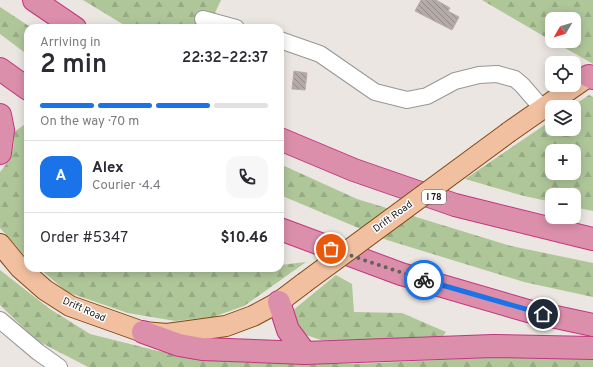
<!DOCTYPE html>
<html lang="en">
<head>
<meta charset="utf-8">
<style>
	:root { --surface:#fff; --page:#f7f7f7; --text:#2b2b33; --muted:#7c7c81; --line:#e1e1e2; --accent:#1a73e8 }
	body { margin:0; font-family:Overpass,sans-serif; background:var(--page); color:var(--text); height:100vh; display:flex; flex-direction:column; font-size:15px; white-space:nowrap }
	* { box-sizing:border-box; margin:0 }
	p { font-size:13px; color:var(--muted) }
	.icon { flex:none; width:22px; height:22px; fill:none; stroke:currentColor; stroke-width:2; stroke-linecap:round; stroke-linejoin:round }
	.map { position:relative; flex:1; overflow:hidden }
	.details { position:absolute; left:24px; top:24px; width:260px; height:248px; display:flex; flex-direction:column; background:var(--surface); border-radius:12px; box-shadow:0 2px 10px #0003 }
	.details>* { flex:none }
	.needle { width:26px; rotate:232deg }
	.controls { position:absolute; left:545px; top:12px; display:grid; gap:8px }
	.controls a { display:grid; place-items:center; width:36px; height:36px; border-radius:8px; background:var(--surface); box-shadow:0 2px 10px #0003; font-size:20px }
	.pin { position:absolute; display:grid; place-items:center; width:34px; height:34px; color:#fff; margin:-17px; border:2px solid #fff; border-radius:50%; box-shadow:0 1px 4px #0007 }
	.courier { position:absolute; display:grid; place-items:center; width:40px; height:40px; margin:-20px; border:3px solid #1a73e8; border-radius:50%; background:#fff; color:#222; box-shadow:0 1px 5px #0007 }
	.headline em { font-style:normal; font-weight:600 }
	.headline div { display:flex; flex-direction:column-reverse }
	.headline { display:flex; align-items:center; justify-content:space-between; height:68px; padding:0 16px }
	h1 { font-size:26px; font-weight:600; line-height:30px }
	.bar { display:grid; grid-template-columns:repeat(4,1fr); gap:6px 4px; align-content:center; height:48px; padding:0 16px }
	.bar i { height:5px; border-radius:3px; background:var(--line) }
	.bar .current { background:var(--accent) }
	.bar p { grid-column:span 4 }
	.line { display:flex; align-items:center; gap:10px; padding:0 16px; border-top:1px solid var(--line) }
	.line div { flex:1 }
	.round { display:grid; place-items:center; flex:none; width:42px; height:42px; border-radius:12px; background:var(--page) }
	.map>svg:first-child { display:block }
	.forest { fill:url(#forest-firs); fill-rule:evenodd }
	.building { fill:url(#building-back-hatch); stroke:#bbaba5 }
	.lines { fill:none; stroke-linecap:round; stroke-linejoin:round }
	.minor-casing { stroke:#979797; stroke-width:18 }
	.major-casing { stroke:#82480f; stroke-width:22 }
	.highway-casing { stroke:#c2357e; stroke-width:24 }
	.minor { stroke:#fff; stroke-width:16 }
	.major { stroke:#f1c0a0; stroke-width:20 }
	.highway { stroke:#dc8fab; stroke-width:22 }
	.major-bridge-casing { stroke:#82480f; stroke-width:22; stroke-linecap:butt }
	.major-bridge { stroke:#f1c0a0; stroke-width:20 }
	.done { stroke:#636160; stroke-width:4; stroke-dasharray:0 7.2 }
	.route { stroke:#1a73e8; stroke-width:5 }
	.labels { text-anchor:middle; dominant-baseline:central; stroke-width:3; stroke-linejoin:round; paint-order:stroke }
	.shield { fill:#fff; stroke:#5f5f5f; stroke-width:1 }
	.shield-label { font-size:9px; font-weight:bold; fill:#1a1a1a }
	.street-label { font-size:10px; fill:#1a1a1a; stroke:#fff }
</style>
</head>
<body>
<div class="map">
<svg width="593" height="367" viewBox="0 0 593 367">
	<defs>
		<pattern id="forest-firs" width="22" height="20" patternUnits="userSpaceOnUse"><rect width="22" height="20" fill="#afc699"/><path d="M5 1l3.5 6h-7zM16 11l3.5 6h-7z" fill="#96aa83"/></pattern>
		<pattern id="building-back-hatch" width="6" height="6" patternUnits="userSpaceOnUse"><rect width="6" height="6" fill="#b4aaa7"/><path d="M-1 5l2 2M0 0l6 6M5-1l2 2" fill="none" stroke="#928a87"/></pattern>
	</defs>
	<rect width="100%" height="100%" fill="#ebe6e1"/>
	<g class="forest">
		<polygon points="83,0 221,0 208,28 129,28"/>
		<polygon points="482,0 593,0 593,64 553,41 574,41 574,19 552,19 552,41"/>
		<polygon points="0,7 32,28 28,28 28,55 0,34"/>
		<path d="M 589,95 L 593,97 L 593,211 L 574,207 L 574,195 L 552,195 L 552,202 L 524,196 L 465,179 L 552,120 L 552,129 L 574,129 L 574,107 L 571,107 ZM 552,151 L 574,151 L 574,173 L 552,173 Z"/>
		<path d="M 28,124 L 28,259 L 0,228 L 0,172 C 11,159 15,149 14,132 L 24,125 Z"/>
		<polygon points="280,164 357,199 511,246 593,263 593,297 524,282 387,240 280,195"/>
		<polygon points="306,262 244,306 213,317 175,321 128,313 67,292 39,268 280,268 280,265"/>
		<polygon points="0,270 50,309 90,334 158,351 223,361 356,364 593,353 593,367 88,367 36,340 0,305"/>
		<polygon points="336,275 352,284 354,312 402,313 446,332 441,339 321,340 303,334 292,311"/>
	</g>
	<g class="building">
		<polygon points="421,0 436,0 450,8 448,11 459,17 452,30 415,11"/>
		<polygon points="294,71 307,73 305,90 292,89"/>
	</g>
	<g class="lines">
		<g class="minor-casing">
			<g id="minor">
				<polyline points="203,19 236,28"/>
				<polyline points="280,40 320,54 375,92 407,100 427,96 455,81 479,75 497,74 515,79 522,85 542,108"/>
				<polyline points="0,320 38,352 59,367"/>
			</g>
		</g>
		<g class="major-casing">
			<g id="major">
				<polyline points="509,132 589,76"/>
				<polyline points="0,244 20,268 45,290 70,306 143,332 167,334 226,326 253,316 279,302 304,283"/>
			</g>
		</g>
		<g class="highway-casing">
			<g id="highway">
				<polyline points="34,0 75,28"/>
				<polyline points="0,69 28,89"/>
				<polyline points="589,76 593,78"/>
				<polyline points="0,115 3,130 0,153"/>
				<polyline points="280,139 354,170 455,205 593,239"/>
				<polyline points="280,229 401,274 528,311 593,325"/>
				<polyline points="279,302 288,330 305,353 493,346 593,348"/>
				<polyline points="143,332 179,345 202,349 305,353"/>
			</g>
		</g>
		<use href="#minor" class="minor"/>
		<use href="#major" class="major"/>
		<use href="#highway" class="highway"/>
		<g class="major-bridge-casing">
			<polyline id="major-bridge" points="304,283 509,132"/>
		</g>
		<use href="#major-bridge" class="major-bridge"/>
	</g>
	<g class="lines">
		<polyline class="done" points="331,249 424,280"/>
		<polyline class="route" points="424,280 543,314"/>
	</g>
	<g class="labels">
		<rect class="shield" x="422" y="190" width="24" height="14" rx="3"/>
		<g class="shield-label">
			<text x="434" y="197">I 78</text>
		</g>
		<g class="street-label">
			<text transform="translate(393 217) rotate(-36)">Drift Road</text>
			<text transform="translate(84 310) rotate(24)">Drift Road</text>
		</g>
	</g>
</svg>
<div class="controls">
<a><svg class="needle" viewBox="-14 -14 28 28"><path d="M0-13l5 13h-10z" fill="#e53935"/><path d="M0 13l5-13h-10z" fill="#7c7c81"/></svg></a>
<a><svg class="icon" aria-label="locate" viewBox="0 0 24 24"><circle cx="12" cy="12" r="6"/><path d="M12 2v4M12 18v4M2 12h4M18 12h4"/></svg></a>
<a><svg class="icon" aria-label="layers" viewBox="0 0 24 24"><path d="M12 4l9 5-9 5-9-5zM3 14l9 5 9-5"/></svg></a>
<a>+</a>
<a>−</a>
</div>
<div class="pin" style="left:331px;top:249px;background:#ea580c"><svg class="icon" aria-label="bag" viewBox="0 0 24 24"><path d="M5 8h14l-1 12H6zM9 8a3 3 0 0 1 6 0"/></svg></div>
<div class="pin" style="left:543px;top:314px;background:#1f2937"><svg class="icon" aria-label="home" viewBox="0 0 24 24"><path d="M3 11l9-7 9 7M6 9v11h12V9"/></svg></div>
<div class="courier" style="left:424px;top:280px"><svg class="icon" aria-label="bike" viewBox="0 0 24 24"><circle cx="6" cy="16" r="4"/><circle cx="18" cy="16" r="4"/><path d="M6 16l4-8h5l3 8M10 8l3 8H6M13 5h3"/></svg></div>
<section class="details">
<div class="headline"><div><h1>2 min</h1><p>Arriving in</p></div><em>22:32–22:37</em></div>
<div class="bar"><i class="current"></i><i class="current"></i><i class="current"></i><i></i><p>On the way · 70 m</p></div>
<div class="line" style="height:72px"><b class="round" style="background:var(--accent);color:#fff">A</b><div><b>Alex</b><p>Courier · 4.4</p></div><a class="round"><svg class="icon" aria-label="phone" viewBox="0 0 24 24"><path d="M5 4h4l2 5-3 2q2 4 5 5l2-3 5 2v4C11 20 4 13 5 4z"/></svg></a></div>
<div class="line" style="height:52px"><div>Order #5347</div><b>$10.46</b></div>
</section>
</div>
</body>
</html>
